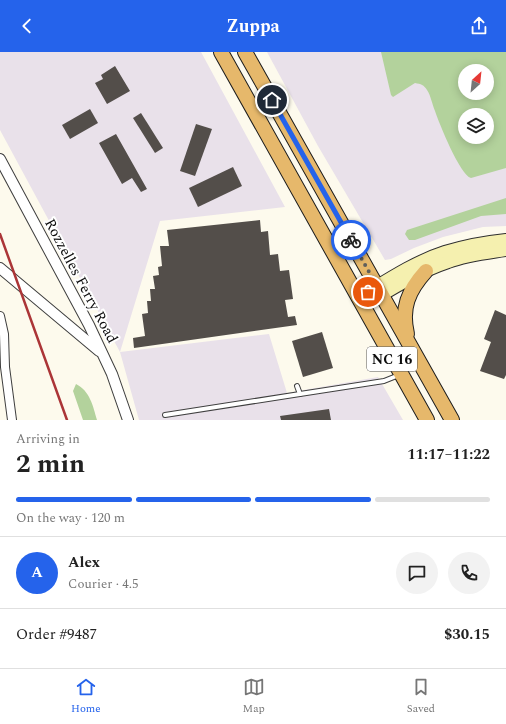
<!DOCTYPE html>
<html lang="en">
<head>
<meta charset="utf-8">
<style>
	:root { --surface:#fff; --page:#f2f2f2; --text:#222; --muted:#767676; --line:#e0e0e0; --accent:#2563eb }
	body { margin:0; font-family:Spectral,serif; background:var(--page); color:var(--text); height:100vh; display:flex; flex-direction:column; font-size:15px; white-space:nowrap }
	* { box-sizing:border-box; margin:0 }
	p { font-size:13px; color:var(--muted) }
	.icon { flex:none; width:22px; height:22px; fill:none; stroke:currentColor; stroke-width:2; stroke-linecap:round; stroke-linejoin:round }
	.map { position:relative; height:368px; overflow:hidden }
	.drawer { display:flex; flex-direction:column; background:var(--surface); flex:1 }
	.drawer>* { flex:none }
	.needle { width:26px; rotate:27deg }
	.fabs { position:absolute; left:458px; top:12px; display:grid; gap:8px }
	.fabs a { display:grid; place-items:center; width:36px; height:36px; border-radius:50%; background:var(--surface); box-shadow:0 2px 10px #0003; font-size:20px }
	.pin { position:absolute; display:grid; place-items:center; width:34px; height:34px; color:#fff; margin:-17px; border:2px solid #fff; border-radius:50%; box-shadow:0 1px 4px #0007 }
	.courier { position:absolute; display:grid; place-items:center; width:40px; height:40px; margin:-20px; border:3px solid #2563eb; border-radius:50%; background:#fff; color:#222; box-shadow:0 1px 5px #0007 }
	.headline em { font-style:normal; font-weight:700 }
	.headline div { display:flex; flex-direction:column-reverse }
	.headline { display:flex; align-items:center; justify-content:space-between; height:68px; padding:0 16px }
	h1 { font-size:26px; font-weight:700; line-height:30px }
	.bar { display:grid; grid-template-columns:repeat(4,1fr); gap:6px 4px; align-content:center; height:48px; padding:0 16px }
	.bar i { height:5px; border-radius:3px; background:var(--line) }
	.bar .on { background:var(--accent) }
	.bar p { grid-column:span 4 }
	.line { display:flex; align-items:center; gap:10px; padding:0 16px; border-top:1px solid var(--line) }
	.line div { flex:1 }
	.round { display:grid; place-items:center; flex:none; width:42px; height:42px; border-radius:21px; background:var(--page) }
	header { display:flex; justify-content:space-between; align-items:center; height:52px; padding:0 16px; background:var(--accent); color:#fff; font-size:18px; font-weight:700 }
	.tab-bar { display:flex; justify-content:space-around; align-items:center; height:56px; border-top:1px solid var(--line); background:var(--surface); font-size:11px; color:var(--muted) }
	.tab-bar a { display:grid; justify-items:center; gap:2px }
	.tab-bar .on { color:var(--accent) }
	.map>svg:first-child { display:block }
	.industrial { fill:#e9e1ea; fill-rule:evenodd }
	.forest { fill:#b3d29c; fill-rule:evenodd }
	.building { fill:#534e4a }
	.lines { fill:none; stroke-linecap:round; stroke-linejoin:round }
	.service-casing { stroke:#3f3f3f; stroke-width:6 }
	.minor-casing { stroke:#3f3f3f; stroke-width:10 }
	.tertiary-casing { stroke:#3f3f3f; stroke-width:12 }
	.secondary-casing { stroke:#2e2e2e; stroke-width:14 }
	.trunk-casing { stroke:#1d1d1d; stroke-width:16 }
	.service { stroke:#fff; stroke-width:4 }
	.minor { stroke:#fff; stroke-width:8 }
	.tertiary { stroke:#fff; stroke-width:10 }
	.secondary { stroke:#f5f0af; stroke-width:12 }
	.trunk { stroke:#e6b86b; stroke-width:14 }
	.rail { stroke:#ab3537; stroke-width:2.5 }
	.done { stroke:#605f5b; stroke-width:4; stroke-dasharray:0 7.2 }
	.route { stroke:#2563eb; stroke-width:5 }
	.labels { text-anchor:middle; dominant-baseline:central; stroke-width:4; stroke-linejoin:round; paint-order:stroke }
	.shield { fill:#fff; stroke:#555; stroke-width:1 }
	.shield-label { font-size:14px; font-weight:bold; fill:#0c0c0c }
	.street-label { font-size:15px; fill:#0c0c0c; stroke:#fff }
</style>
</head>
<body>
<header><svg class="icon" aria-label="back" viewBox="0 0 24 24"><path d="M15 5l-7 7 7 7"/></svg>Zuppa<svg class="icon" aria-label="share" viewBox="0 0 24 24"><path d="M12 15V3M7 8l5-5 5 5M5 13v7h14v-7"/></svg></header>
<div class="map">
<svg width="506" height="368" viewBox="0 0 506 368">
	<rect width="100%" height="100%" fill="#fdfaed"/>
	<g class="industrial">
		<polygon points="0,0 201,0 285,155 160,169 120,300 269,282 287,341 378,325 403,368 139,368 120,300 0,78"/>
		<path d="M 267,0 L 473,0 L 506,7 L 506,174 L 483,175 L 443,185 L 414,196 L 391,207 L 385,208 L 318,94 ZM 465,19 L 487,19 L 487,41 L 465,41 ZM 465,63 L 487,63 L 487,85 L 465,85 Z"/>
	</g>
	<g class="forest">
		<path d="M 381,0 L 506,0 L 506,116 L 471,126 C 460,123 439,71 435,59 C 432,52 431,44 427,38 C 424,33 421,32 415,31 L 393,45 L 391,43 ZM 465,19 L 487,19 L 487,41 L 465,41 ZM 465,63 L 487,63 L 487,85 L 465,85 Z"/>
		<polygon points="506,146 506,162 481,164 415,188 409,188 405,182 407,178"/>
		<path d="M 76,332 C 90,339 93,354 97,368 L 83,368 L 73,339 Z"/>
	</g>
	<g class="building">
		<polygon points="115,14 130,39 107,52 95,31 103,27 101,23"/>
		<polygon points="90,57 98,71 70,87 62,73"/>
		<polygon points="141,61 163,96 155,101 133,66"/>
		<polygon points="196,72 212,77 195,124 180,119"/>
		<polygon points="116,82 147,137 141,140 132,126 122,132 99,91"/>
		<polygon points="233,115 242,134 198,155 189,136"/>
		<polygon points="260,168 261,180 268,179 270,203 278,202 280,219 289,218 293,247 285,248 288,265 295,264 297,273 134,296 133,286 145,284 142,262 148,261 147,249 151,249 150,237 155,237 153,224 159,223 158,215 162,214 160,194 169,194 167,178"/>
		<polygon points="495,258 506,263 506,323 504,327 480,319 491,290 484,287"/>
		<polygon points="322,280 333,316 303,325 292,289"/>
		<polygon points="329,357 331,368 281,368 280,364"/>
	</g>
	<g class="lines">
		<g class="service-casing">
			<g id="service">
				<polyline points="297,334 300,342 384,329 399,323"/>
				<polyline points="165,363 300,342"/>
			</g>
		</g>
		<g class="minor-casing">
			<polyline id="minor" points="0,264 4,282 5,315 12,368"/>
		</g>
		<g class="tertiary-casing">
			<g id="tertiary">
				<polyline points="0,107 89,273 112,322 128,368"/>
				<polyline points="0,216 99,299"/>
			</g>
		</g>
		<g class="secondary-casing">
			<g id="secondary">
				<path d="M 358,246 C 386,229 414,210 445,200 C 465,194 486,190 506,188"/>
				<path d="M 363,254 C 390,238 418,220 448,210 C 467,203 487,201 506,198"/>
			</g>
		</g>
		<g class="trunk-casing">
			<g id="trunk">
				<polyline points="221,0 427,368"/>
				<polyline points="245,0 452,368"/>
				<path d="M 407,282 C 401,256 408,239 426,219"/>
			</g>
		</g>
		<use href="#service" class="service"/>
		<use href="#minor" class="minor"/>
		<use href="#tertiary" class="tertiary"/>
		<use href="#secondary" class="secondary"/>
		<use href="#trunk" class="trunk"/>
		<polyline class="rail" points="0,182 67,368"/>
	</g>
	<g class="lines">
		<polyline class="done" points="351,188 382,243 363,254 358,246 368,240"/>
		<polyline class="route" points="272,48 351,188"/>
	</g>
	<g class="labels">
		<rect class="shield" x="367" y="295" width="50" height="24" rx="3"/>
		<g class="shield-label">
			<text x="392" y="307">NC 16</text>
		</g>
		<g class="street-label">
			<text transform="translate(81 229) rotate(62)">Rozzelles Ferry Road</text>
		</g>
	</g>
</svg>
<div class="fabs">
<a><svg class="needle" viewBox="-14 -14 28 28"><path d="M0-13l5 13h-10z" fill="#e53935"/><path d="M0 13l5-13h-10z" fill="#767676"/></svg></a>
<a><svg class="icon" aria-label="layers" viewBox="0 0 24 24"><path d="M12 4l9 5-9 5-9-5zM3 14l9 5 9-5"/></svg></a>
</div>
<div class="pin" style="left:368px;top:240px;background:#ea580c"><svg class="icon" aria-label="bag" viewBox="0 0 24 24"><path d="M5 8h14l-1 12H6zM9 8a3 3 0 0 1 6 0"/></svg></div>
<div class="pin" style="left:272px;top:48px;background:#1f2937"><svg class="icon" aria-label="home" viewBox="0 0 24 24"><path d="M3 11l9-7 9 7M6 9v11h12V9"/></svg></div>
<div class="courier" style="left:351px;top:188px"><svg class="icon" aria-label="bike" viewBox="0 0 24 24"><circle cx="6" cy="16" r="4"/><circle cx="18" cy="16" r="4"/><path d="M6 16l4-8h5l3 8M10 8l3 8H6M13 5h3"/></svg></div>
</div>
<section class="drawer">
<div class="headline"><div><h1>2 min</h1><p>Arriving in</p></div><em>11:17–11:22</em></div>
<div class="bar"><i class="on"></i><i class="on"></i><i class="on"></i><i></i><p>On the way · 120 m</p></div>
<div class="line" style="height:72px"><b class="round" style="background:var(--accent);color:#fff">A</b><div><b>Alex</b><p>Courier · 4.5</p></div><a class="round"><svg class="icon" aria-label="chat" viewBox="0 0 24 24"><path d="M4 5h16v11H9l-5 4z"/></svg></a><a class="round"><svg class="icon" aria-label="phone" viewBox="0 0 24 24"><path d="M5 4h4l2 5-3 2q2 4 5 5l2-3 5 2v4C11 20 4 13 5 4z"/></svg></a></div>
<div class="line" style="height:52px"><div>Order #9487</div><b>$30.15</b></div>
</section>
<nav class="tab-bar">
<a class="on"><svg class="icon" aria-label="home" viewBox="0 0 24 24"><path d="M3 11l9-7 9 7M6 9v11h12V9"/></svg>Home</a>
<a><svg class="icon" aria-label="map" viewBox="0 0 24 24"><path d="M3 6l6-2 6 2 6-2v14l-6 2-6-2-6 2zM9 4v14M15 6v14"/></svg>Map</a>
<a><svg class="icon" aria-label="saved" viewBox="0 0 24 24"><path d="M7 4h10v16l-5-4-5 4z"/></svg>Saved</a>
</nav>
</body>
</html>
